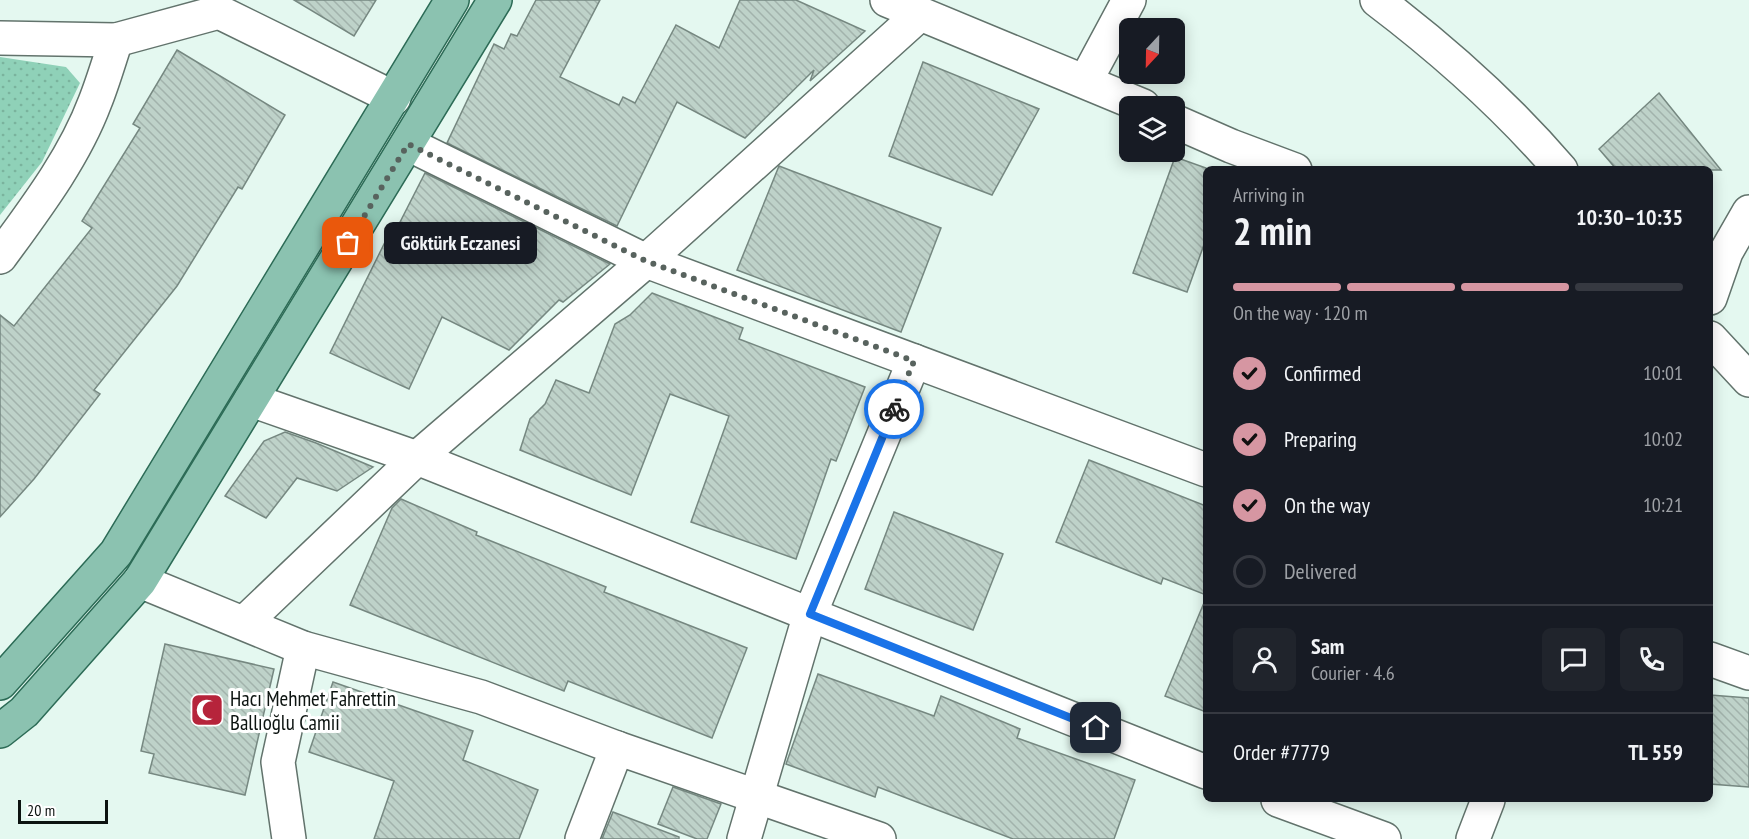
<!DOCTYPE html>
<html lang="en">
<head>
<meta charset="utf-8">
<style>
	:root { --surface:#171b24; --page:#20242c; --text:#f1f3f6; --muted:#9ea1a6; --line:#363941; --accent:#d696a2 }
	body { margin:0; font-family:"PT Sans Narrow",sans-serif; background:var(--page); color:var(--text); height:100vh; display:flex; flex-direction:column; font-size:22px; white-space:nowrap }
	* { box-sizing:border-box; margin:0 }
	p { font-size:20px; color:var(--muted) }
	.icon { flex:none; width:33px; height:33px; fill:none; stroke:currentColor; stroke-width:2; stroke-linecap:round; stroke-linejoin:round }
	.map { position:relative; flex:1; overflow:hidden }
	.details { position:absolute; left:1203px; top:166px; width:510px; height:636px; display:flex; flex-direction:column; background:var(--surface); border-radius:9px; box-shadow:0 3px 15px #0003 }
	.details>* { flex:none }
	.needle { width:39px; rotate:202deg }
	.tools { position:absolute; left:1119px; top:18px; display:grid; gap:12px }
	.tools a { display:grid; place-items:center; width:66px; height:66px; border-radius:9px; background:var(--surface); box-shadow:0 3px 15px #0003; font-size:30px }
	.scale { position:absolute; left:18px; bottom:15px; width:90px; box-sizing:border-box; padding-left:6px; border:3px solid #0c1310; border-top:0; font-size:16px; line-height:21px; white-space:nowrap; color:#0c1310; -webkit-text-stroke:4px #fff; paint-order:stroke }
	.pin { position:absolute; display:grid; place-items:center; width:51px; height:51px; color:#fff; margin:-26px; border-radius:12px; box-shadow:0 3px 9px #0006 }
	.courier { position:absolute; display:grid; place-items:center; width:60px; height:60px; margin:-30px; border:4px solid #1a73e8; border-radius:50%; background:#fff; color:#222; box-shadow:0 2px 8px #0007 }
	.bubble { position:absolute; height:42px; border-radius:9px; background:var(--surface); box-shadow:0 3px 15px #0003; font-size:20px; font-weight:700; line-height:42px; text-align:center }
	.headline em { font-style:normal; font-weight:700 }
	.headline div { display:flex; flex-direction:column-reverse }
	.headline { display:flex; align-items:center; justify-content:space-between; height:102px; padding:0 30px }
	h1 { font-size:39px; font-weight:700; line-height:45px }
	.bar { display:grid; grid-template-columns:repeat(4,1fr); gap:9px 6px; align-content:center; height:72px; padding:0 30px }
	.bar i { height:8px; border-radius:4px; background:var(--line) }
	.bar .selected { background:var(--accent) }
	.bar p { grid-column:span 4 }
	.line { display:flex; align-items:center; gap:15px; padding:0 30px; border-top:2px solid var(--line) }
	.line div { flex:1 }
	.round { display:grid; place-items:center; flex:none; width:63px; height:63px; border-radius:9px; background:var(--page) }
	ol { padding:0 30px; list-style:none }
	li { display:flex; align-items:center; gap:18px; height:66px }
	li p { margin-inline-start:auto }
	li .icon { padding:6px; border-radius:50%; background:var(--accent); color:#111; stroke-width:4 }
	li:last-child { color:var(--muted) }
	li i { width:33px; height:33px; border:3px solid var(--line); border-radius:50% }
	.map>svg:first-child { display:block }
	.green { fill:url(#green-dots) }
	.building { fill:url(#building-back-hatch); stroke:#768881; stroke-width:1.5 }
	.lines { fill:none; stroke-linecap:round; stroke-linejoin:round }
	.minor-casing { stroke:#62736c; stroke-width:36 }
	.major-casing { stroke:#2c6b56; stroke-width:36 }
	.minor { stroke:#fff; stroke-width:33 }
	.major { stroke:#8bc2b0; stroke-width:33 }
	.done { stroke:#58635e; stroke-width:6; stroke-dasharray:0 10.8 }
	.route { stroke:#1a73e8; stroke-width:8 }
	.labels { text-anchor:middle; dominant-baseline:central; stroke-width:6; stroke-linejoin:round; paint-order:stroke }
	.poi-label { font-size:21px; fill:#0c1310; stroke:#fff; text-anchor:start }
</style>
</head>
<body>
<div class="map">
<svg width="1749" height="839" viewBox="0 0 1749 839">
	<defs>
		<pattern id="green-dots" width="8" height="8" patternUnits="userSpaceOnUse" patternTransform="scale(1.5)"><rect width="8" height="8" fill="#8fd1b8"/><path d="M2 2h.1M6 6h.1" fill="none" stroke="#7ab39d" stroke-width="1.8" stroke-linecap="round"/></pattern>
		<pattern id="building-back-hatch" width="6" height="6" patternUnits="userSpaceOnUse" patternTransform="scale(1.5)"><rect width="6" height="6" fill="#bed2c9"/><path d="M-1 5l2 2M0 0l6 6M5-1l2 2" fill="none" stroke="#a2b3ac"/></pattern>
	</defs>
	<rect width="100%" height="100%" fill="#e4f8f0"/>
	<polygon class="green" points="0,57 66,67 80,83 42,162 0,215"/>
	<g class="building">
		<polygon points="294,0 376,0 354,36"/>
		<polygon points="536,0 600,0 560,77 619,105 623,97 635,103 676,25 719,48 740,0 796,0 865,31 810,81 814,70 745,138 677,102 617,226 447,143 494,44 504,49 511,34 517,36"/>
		<polygon points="177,50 285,115 242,189 238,187 177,286 94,390 100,394 34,479 0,517 0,315 14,326 92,228 82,221 140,128 133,124"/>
		<polygon points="923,62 1039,109 992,195 889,156"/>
		<polygon points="1659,93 1721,170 1617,170 1599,149"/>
		<polygon points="1175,157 1206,168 1206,239 1187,292 1133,273"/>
		<polygon points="779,166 941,228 901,332 737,270"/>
		<polygon points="425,173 610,264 563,302 559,300 509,350 442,317 409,389 330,353 394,224 398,226"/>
		<polygon points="652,293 743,328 739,339 865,387 836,461 831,459 796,559 691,522 729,416 670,394 631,495 520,450 530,419 545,404 556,380 589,393 615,324 630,315"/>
		<polygon points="285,432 316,443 373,467 337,491 297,478 266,518 225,496 264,441"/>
		<polygon points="1089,460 1206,506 1206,595 1163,578 1161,584 1056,542"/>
		<polygon points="401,499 477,532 476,535 606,587 604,592 747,648 712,738 568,681 564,691 350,605 392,508"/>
		<polygon points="894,512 1003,554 973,630 865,589"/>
		<polygon points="1206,598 1206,712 1165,696"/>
		<polygon points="165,644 274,669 245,795 149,773 154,754 141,751"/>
		<polygon points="818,674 934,716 941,696 1020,729 1017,738 1135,780 1114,839 1013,839 878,787 875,797 786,764"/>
		<polygon points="333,682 473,731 463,760 538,790 519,839 374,839 394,781 309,752"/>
		<polygon points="1710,695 1749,698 1749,787 1710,784"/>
		<polygon points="673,787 721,804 707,839 697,839 658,824"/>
		<polygon points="613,812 679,837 679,839 602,839"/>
	</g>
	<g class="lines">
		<g class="minor-casing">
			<g id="minor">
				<polyline points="887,0 1143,106"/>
				<path d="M 1377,0 C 1443,50 1507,107 1561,170"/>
				<polyline points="0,38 116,40 219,12 394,98"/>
				<polyline points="1086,80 1129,0"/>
				<polyline points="1174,121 1231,146 1295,170"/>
				<polyline points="408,144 646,261 1206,470"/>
				<path d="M 0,257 C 35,209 74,158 95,102 C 103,82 109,61 116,40"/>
				<polyline points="1710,298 1726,252 1749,212"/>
				<polyline points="1710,338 1749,380"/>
				<polyline points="251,400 417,458 1206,772"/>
				<polyline points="140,581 303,648 481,697 617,748 879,839"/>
				<polyline points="244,623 417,458 646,261 920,14"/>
				<polyline points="1710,659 1749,673"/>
				<polyline points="1278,800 1384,839"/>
				<polyline points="289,839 278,762 303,648"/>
				<polyline points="582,839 617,748"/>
				<polyline points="744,839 810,614 914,361"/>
				<polyline points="1473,839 1488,800"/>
			</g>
		</g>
		<g class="major-casing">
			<g id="major">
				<polyline points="0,683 116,553 452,0"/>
				<polyline points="0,731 24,712 140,581 495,0"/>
			</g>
		</g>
		<use href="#minor" class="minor"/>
		<use href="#major" class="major"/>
	</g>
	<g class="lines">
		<polyline class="done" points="348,243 408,144 646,261 914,361 894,409"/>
		<polyline class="route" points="894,409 810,614 1096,728"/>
	</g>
	<defs>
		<g id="mosque-square" transform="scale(1.725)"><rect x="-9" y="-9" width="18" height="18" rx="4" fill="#b6243b" stroke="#fff"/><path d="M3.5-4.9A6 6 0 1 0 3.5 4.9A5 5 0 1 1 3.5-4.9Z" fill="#fff"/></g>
	</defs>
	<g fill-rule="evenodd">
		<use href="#mosque-square" x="207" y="710"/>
	</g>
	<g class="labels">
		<g class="poi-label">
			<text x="230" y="698">Hacı Mehmet Fahrettin<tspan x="230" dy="24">Ballıoğlu Camii</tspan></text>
		</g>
	</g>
</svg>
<div class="tools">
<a><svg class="needle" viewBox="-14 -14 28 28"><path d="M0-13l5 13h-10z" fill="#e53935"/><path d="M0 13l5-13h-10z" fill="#9ea1a6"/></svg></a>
<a><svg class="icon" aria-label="layers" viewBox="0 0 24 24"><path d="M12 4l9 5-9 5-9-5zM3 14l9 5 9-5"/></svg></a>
</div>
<div class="scale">20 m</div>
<div class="pin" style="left:348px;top:243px;background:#ea580c"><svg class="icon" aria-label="bag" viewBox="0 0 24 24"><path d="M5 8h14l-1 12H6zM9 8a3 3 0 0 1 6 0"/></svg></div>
<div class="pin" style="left:1096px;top:728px;background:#1f2937"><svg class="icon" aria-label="home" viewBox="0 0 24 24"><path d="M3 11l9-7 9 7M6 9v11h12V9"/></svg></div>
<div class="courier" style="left:894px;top:409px"><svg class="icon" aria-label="bike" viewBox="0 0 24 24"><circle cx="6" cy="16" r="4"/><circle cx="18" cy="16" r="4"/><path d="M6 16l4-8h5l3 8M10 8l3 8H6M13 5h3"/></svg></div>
<div class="bubble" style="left:384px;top:222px;width:153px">Göktürk Eczanesi</div>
<section class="details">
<div class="headline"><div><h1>2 min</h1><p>Arriving in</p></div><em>10:30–10:35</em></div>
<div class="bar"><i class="selected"></i><i class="selected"></i><i class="selected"></i><i></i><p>On the way · 120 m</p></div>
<ol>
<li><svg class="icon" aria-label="check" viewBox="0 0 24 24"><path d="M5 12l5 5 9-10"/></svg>Confirmed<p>10:01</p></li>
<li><svg class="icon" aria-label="check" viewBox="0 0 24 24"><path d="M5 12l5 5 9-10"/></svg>Preparing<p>10:02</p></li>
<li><svg class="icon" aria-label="check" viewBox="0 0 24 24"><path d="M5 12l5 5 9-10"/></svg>On the way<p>10:21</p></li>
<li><i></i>Delivered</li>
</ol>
<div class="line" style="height:108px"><a class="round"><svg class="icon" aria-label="person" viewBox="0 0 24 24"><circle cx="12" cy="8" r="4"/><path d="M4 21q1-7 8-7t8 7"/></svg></a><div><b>Sam</b><p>Courier · 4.6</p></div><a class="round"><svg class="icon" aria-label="chat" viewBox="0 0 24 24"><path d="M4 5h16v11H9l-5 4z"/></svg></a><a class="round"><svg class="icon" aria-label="phone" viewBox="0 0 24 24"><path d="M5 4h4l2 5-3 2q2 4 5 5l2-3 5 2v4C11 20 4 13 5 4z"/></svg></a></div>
<div class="line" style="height:78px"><div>Order #7779</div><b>TL 559</b></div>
</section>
</div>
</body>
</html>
